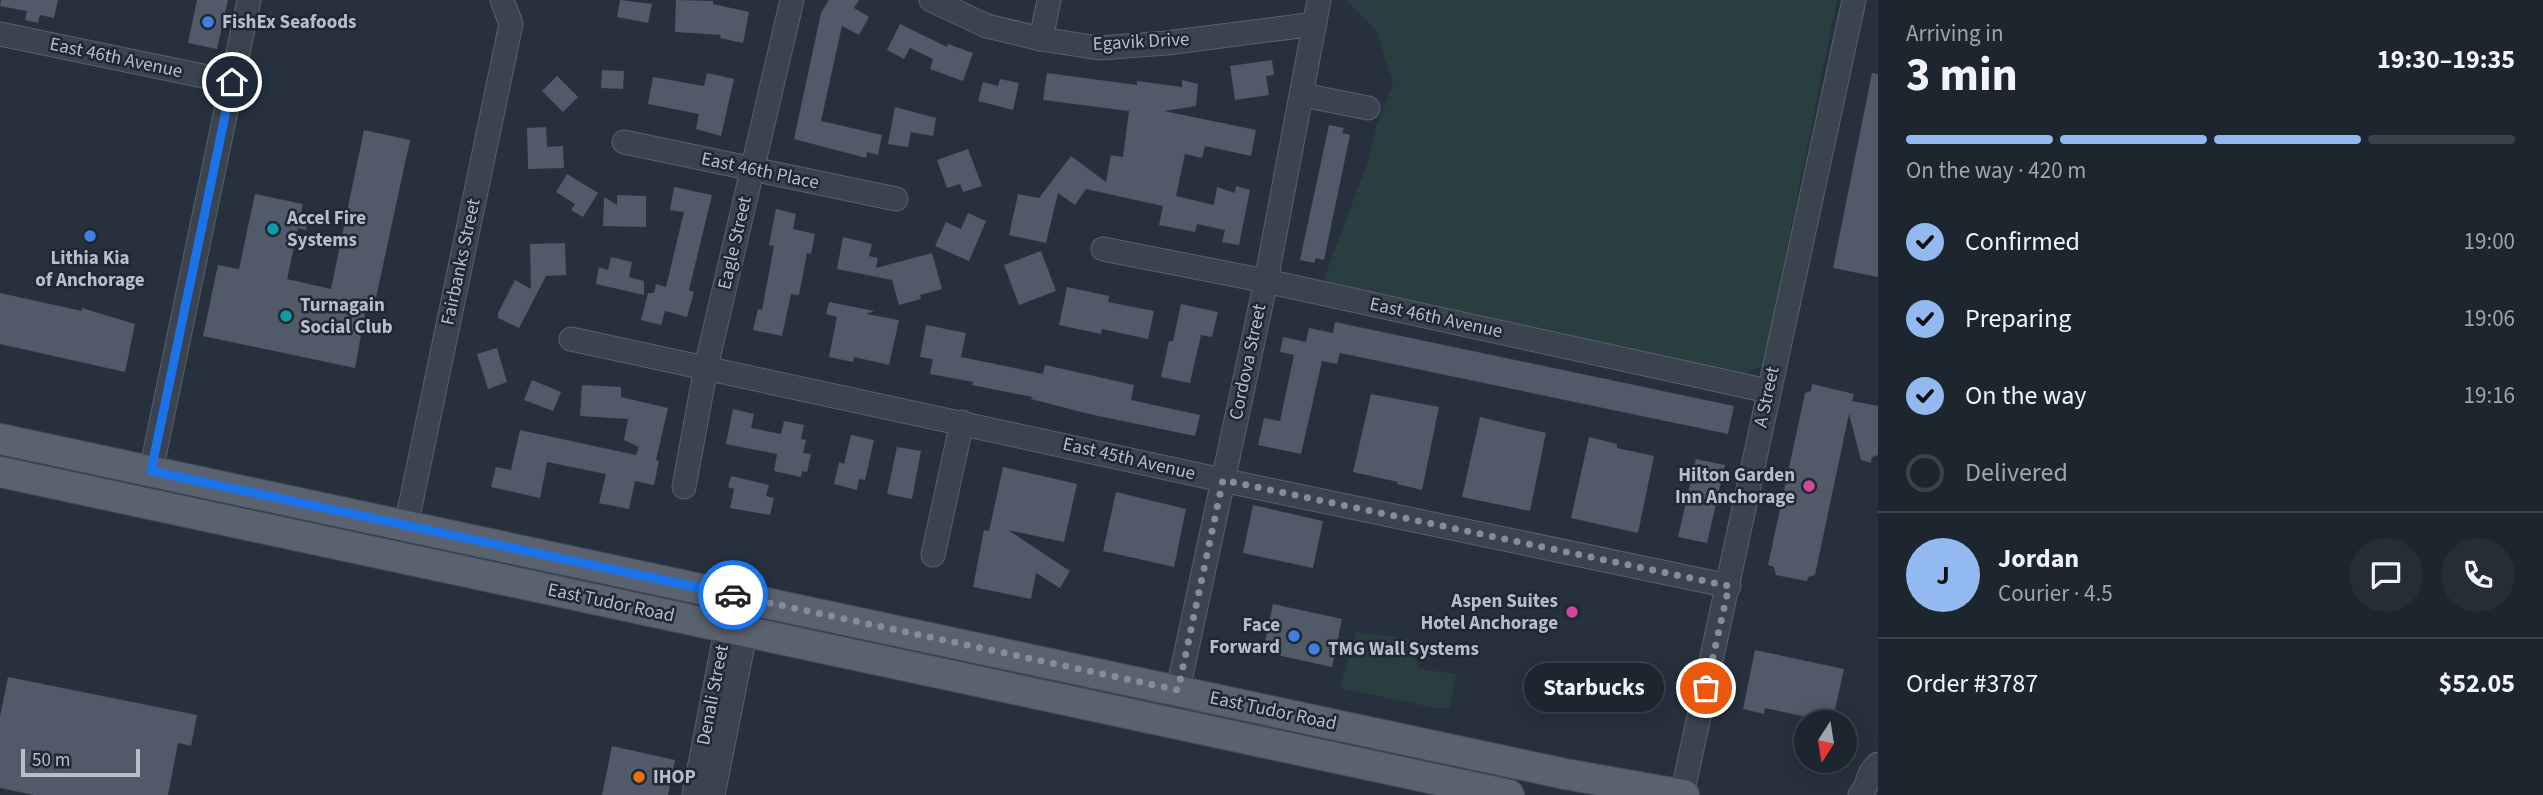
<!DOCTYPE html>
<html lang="en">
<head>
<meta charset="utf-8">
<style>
	:root { --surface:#1d252e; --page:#252d36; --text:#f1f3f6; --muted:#a0a5aa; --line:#3b424a; --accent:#93b9f1 }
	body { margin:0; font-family:"Source Sans 3",sans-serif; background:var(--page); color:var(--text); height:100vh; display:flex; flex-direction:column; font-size:26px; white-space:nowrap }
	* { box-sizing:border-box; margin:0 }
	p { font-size:23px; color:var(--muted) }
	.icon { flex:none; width:38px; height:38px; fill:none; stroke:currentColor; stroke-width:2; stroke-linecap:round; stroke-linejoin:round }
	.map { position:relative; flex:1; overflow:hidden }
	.panel { display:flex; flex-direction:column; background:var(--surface); width:665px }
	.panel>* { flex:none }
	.needle { width:46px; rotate:192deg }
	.buttons { position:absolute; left:1794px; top:710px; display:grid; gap:14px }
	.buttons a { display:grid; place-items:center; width:63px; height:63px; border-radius:50%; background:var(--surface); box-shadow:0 4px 18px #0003,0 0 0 2px var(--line); font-size:35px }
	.scale { position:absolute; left:21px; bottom:18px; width:119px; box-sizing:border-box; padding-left:7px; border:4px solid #b7bec9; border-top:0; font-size:19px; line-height:24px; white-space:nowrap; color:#b7bec9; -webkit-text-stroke:5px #1f2833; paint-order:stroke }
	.pin { position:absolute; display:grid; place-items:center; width:60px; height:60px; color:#fff; margin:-30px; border:4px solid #fff; border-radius:50%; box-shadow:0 2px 7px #0007 }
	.courier { position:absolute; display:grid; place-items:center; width:70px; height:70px; margin:-35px; border:5px solid #1a73e8; border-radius:50%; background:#fff; color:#222; box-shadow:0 2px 9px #0007 }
	.bubble { position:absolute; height:49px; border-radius:24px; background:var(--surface); box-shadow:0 4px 18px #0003,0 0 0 2px var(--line); font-size:23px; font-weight:700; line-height:49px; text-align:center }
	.head em { font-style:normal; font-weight:700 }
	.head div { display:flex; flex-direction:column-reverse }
	.head { display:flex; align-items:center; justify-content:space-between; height:119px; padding:0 28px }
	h1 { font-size:46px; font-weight:700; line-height:52px }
	.bar { display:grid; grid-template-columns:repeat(4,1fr); gap:10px 7px; align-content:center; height:84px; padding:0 28px }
	.bar i { height:9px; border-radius:5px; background:var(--line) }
	.bar .on { background:var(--accent) }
	.bar p { grid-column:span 4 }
	.line { display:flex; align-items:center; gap:18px; padding:0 28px; border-top:2px solid var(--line) }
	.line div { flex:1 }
	.round { display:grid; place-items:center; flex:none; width:74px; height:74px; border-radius:37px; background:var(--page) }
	ol { padding:0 28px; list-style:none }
	li { display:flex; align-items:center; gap:21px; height:77px }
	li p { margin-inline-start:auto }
	li .icon { padding:7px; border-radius:50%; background:var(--accent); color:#111; stroke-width:4 }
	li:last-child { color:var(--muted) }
	li i { width:38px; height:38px; border:4px solid var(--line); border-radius:50% }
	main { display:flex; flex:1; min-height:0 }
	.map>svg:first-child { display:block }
	.green { fill:#2a3e40 }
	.building { fill:#505a68 }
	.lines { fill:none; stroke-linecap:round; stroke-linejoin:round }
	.minor-casing { stroke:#58616c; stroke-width:25 }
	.major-casing { stroke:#444c57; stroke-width:32 }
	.minor { stroke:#3a434e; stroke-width:23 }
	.major { stroke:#59626e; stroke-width:30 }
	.done { stroke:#858d98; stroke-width:7; stroke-dasharray:0 12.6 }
	.route { stroke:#1a73e8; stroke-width:9 }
	.shop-dot { fill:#3f7fe0; stroke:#1f2833; stroke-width:2.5 }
	.culture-dot { fill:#0f9aa8; stroke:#1f2833; stroke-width:2.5 }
	.hotel-dot { fill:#d1479c; stroke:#1f2833; stroke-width:2.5 }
	.food-dot { fill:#e8710a; stroke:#1f2833; stroke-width:2.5 }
	.labels { text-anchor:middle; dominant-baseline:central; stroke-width:5; stroke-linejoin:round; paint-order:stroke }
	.poi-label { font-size:19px; font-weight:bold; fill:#b7bec9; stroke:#1f2833; text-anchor:start }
	.street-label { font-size:19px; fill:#b7bec9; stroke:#1f2833 }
</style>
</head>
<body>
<main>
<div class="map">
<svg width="1878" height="795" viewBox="0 0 1878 795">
	<rect width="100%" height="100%" fill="#27313e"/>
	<g class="green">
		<polygon points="1346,0 1837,0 1763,366 1742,374 1327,286 1324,279 1369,159 1375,130 1393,84 1377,32"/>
		<polygon points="1356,632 1410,639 1419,669 1456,674 1450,708 1435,708 1340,688"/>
	</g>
	<g class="building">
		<polygon points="1,0 58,0 54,18 40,15 38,23 25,20 27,11 0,6"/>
		<polygon points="197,0 228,0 217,49 188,43"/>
		<polygon points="620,0 652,4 648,23 617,17"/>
		<polygon points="676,0 713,1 713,4 749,12 743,43 720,38 721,35 675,32"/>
		<polygon points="829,0 859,0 854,8 869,17 859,35 842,26 821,121 882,135 878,155 867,152 866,158 794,139 821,13"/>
		<polygon points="900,24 947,47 948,44 973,53 963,81 930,69 933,59 910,48 904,59 887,50"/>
		<polygon points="1272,60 1274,75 1266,76 1269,95 1235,100 1230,66"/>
		<polygon points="602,70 624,71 623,89 601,88"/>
		<polygon points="707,73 734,79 721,136 696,129 699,114 648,104 653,77 704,86"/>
		<polygon points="1047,73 1137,85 1137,81 1182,87 1182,80 1198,84 1196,106 1164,111 1256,130 1251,156 1205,146 1202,158 1185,154 1176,196 1214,205 1217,187 1235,193 1236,186 1250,190 1239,245 1222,242 1225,230 1197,224 1195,232 1159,225 1163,206 1086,189 1075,205 1058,193 1046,243 1009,235 1018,194 1039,198 1071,156 1106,182 1111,155 1123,157 1129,111 1043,100"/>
		<polygon points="1872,73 1878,74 1878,277 1833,268"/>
		<polygon points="557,76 578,97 563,112 542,91"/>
		<polygon points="1000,79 1019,83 1013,110 978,101 983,82 998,86"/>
		<polygon points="895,107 936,118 933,136 911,132 908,147 888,144"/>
		<polygon points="1329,125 1344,128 1342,133 1350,135 1324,260 1316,258 1314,263 1300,260"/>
		<polygon points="546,127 547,147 563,146 564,168 528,169 527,128"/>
		<polygon points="364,130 410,140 376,298 368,297 355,368 203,336 218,265 239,269 255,194 303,204 300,216 308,218 306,230 298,228 287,279 331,289"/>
		<polygon points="968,149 982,186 963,192 960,184 947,188 937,160"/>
		<polygon points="567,174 598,193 583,217 571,210 575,204 556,192"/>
		<polygon points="674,187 712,195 689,290 694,292 687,317 665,311 661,325 641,320 648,293 654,293 656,284 666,287 684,212 670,210"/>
		<polygon points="617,195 646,196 646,227 603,226 604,197 617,205"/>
		<polygon points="776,209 796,214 793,229 815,234 811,254 807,253 799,295 791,294 782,336 753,330 758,309 762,310 774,246 769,245"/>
		<polygon points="968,213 986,221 969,261 935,246 946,222 961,229"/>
		<polygon points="843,237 872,244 869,256 878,258 876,268 932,253 942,289 920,295 921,299 899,305 892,280 837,269"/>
		<polygon points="565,243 566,275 546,276 519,328 498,318 498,313 515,280 531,289 530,244"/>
		<polygon points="1041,251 1056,291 1019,305 1004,265"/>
		<polygon points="611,257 632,262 629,277 644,281 644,295 596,284 599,267 608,270"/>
		<polygon points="1067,287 1109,296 1108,302 1154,311 1148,339 1102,329 1101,334 1059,325"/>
		<polygon points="0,293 82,311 82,308 135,324 125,372 0,344"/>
		<polygon points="829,302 874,311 866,314 899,320 889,365 854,357 853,362 829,357 837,317 826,314"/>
		<polygon points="1181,304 1218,312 1212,337 1201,335 1190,383 1161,377 1169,341 1173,341"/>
		<polygon points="1335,322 1734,406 1728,434 1340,353 1337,364 1322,361 1301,454 1258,445 1264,418 1280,421 1294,355 1280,352 1283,337 1306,342 1309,328 1333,333"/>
		<polygon points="926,325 966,333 961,357 1043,374 1045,365 1134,385 1131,400 1200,415 1195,436 1089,414 1031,399 1032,397 972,385 973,382 930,374 933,359 920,357"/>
		<polygon points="497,348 507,382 488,389 477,354"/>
		<polygon points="532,380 561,392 553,411 524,400"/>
		<polygon points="1812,384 1854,394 1852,401 1878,406 1878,455 1872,457 1871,463 1861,460 1849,414 1815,575 1808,577 1807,581 1776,575 1774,567 1768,565 1805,393 1811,391"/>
		<polygon points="582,385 621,387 621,397 668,408 656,460 659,461 654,485 635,481 629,509 599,503 606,474 547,462 540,498 491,487 496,467 511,470 520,430 636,455 639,447 624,440 628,419 580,416"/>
		<polygon points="1371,394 1439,407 1422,490 1397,484 1398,482 1353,472"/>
		<polygon points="733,409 754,414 751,428 781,434 784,421 804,425 801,439 806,440 803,453 811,454 807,472 802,471 801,477 774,471 777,454 726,444"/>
		<polygon points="1480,417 1546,433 1530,511 1462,497"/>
		<polygon points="851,435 874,440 865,480 859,479 857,490 834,484 839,462 844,464"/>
		<polygon points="1589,437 1617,444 1617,448 1654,456 1638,533 1571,518"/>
		<polygon points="897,447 921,451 912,499 887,494"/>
		<polygon points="1696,459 1725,465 1707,543 1678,537"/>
		<polygon points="1003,467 1077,484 1064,542 1008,530 1070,571 1060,588 1036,573 1031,599 973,587 984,530 989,531"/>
		<polygon points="731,476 769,485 766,496 774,498 770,515 730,508 734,489 728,487"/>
		<polygon points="1116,492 1186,509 1174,567 1103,551"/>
		<polygon points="1253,505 1323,521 1313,568 1243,553"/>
		<polygon points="1273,604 1342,619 1332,667 1263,652"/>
		<polygon points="1755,650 1844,669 1832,723 1810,723 1811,718 1765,708 1764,714 1743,709"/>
		<polygon points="8,677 197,715 191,746 178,743 168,795 34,795 0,788 0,717"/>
		<polygon points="612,746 675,760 668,795 602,795"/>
	</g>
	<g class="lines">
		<g class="minor-casing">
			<g id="minor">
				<polyline points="931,0 987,26 1041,39 1099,48 1167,43 1315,24"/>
				<polyline points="0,34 232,82"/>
				<polyline points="1041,39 1049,0"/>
				<polyline points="1303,95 1368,108"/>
				<polyline points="624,142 896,199"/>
				<polyline points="1103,249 1266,281 1768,391"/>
				<polyline points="571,339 1222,480 1729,586"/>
				<polyline points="151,471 249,0"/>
				<polyline points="684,487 706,367 792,0"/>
				<polyline points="406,526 511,24 502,0"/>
				<polyline points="933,555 962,422"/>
				<polyline points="1171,722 1266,281 1319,0"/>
				<polyline points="694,795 733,595"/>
				<polyline points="713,795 752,599"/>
				<polyline points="1682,795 1854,0"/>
				<path d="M 1860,795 C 1870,786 1864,776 1878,764"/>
			</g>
		</g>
		<g class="major-casing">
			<g id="major">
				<polyline points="0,439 1565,774 1684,795"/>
				<polyline points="0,472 1509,795"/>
			</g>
		</g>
		<use href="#minor" class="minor"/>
		<use href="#major" class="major"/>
	</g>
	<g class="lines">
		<polyline class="done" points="733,595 1178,690 1223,480 1729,586 1706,688"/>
		<polyline class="route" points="232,82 151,471 733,595"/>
	</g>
	<g class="shop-dot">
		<circle cx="208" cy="22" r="7"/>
		<circle cx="90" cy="236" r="7"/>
		<circle cx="1294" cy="636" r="7"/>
		<circle cx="1314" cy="649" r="7"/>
	</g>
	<g class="culture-dot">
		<circle cx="273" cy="229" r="7"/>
		<circle cx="286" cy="316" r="7"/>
	</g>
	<g class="hotel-dot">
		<circle cx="1809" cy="486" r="7"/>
		<circle cx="1572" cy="612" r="7"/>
	</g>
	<circle class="food-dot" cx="639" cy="777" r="7"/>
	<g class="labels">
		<g class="poi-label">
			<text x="222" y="22">FishEx Seafoods</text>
			<text x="287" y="218">Accel Fire<tspan x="287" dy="22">Systems</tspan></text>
			<text x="90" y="258" text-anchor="middle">Lithia Kia<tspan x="90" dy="22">of Anchorage</tspan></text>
			<text x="300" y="305">Turnagain<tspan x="300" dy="22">Social Club</tspan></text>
			<text x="1795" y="475" text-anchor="end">Hilton Garden<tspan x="1795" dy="22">Inn Anchorage</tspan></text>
			<text x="1558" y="601" text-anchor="end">Aspen Suites<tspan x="1558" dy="22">Hotel Anchorage</tspan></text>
			<text x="1280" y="625" text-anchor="end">Face<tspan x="1280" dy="22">Forward</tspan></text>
			<text x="1328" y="649">TMG Wall Systems</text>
			<text x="653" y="777">IHOP</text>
		</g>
		<g class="street-label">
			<text transform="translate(1141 42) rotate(-3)">Egavik Drive</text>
			<text transform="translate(116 58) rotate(12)">East 46th Avenue</text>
			<text transform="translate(760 171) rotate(12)">East 46th Place</text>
			<text transform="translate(735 243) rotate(-77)">Eagle Street</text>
			<text transform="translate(461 262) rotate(-78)">Fairbanks Street</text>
			<text transform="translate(1436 318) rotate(12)">East 46th Avenue</text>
			<text transform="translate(1248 362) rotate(-78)">Cordova Street</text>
			<text transform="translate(1767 397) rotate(-78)">A Street</text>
			<text transform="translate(1129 459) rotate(13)">East 45th Avenue</text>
			<text transform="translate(611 603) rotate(12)">East Tudor Road</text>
			<text transform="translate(713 695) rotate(-79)">Denali Street</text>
			<text transform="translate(1273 711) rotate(12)">East Tudor Road</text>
		</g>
	</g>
</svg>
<div class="buttons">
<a><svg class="needle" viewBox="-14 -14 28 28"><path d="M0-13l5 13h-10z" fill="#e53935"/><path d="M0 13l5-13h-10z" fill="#a0a5aa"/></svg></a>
</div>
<div class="scale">50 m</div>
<div class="pin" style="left:1706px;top:688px;background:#ea580c"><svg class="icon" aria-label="bag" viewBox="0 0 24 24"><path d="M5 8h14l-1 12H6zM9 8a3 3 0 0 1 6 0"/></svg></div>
<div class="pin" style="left:232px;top:82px;background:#1f2937"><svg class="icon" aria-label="home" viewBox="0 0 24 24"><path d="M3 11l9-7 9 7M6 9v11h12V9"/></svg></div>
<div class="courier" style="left:733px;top:595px"><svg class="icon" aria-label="car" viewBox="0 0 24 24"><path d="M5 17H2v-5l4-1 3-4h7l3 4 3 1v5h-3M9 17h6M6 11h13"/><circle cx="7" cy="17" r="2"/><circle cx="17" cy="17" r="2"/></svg></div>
<div class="bubble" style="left:1524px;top:663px;width:140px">Starbucks</div>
</div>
<section class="panel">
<div class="head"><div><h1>3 min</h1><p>Arriving in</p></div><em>19:30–19:35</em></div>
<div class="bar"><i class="on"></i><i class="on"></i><i class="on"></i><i></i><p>On the way · 420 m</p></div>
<ol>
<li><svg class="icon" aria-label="check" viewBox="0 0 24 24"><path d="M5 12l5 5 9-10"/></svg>Confirmed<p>19:00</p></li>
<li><svg class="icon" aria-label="check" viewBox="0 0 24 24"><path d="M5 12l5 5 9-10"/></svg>Preparing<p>19:06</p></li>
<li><svg class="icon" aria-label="check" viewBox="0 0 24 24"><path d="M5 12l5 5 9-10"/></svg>On the way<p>19:16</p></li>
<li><i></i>Delivered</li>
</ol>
<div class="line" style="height:126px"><b class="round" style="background:var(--accent);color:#111">J</b><div><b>Jordan</b><p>Courier · 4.5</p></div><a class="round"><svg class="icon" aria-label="chat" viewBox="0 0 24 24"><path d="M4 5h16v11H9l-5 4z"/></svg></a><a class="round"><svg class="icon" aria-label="phone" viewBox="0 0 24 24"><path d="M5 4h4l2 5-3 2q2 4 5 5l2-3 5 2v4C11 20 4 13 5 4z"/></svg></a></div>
<div class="line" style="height:91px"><div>Order #3787</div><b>$52.05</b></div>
</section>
</main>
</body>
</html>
